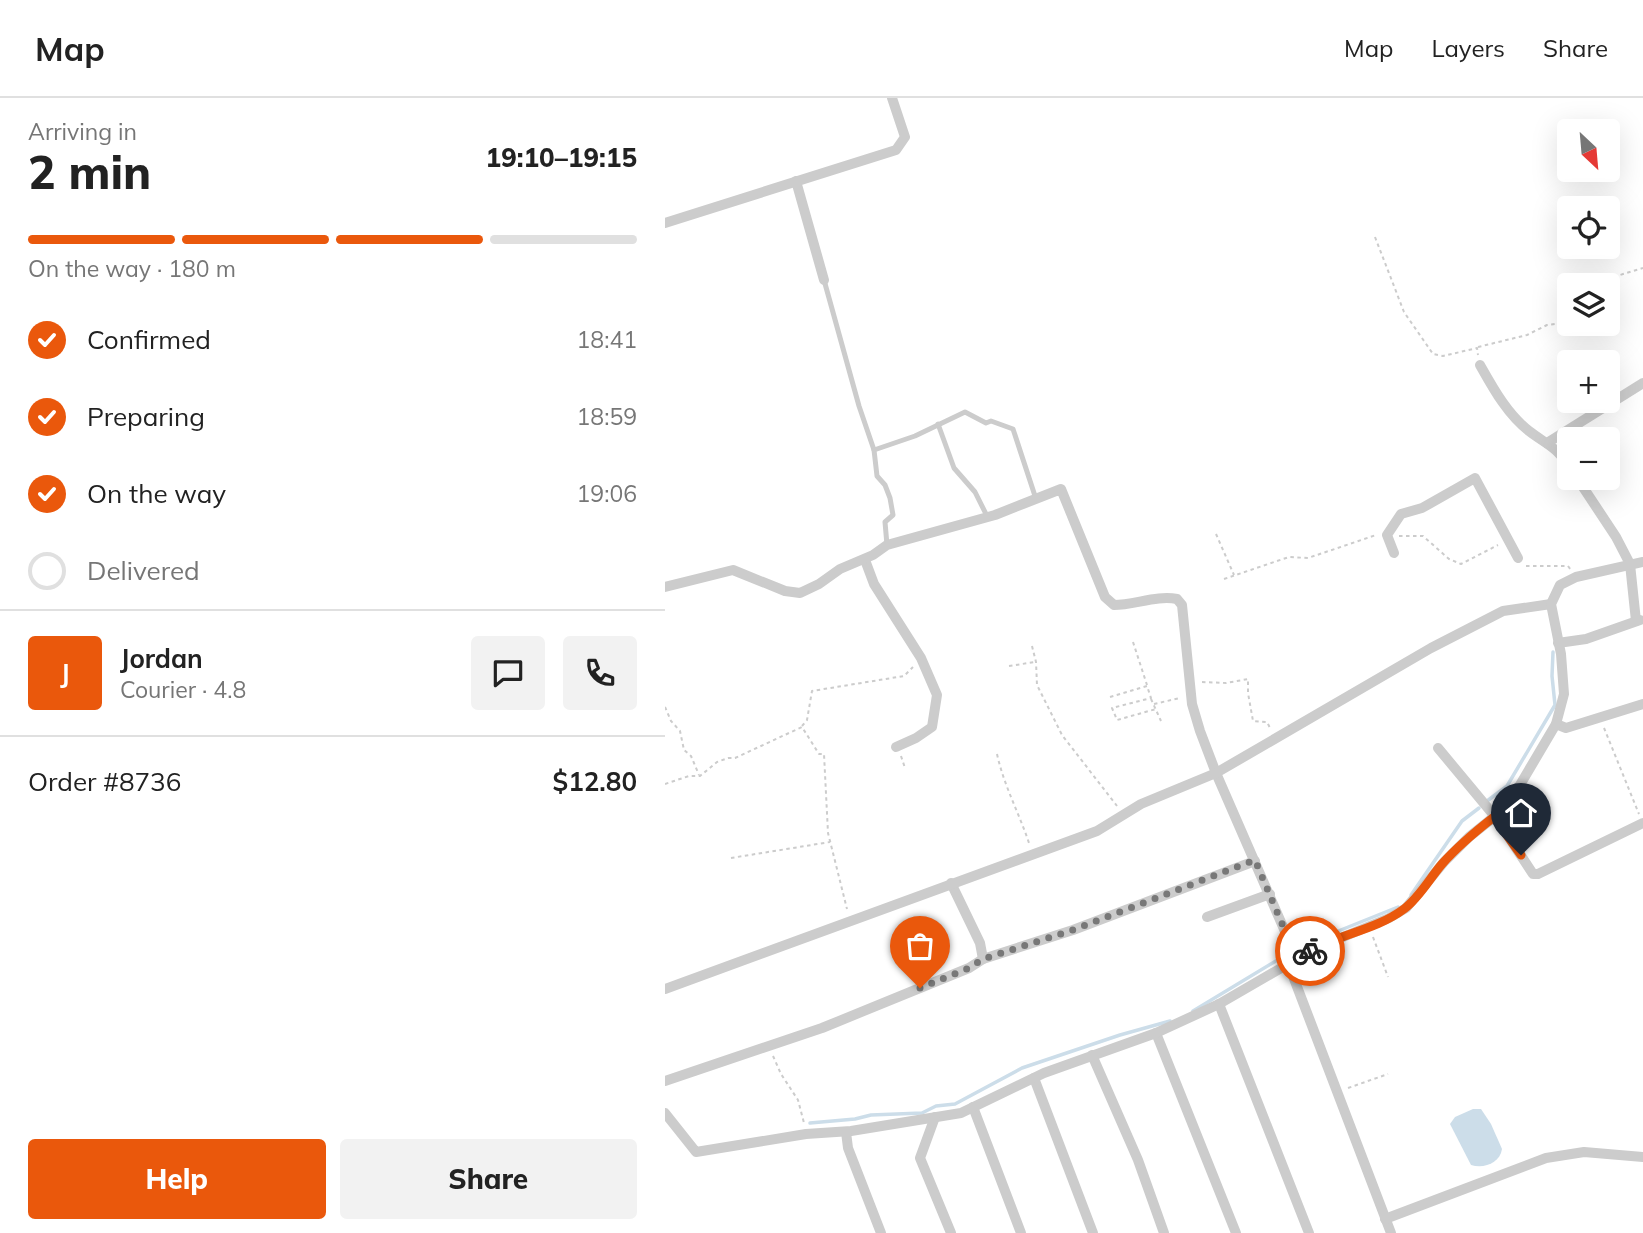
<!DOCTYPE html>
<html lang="en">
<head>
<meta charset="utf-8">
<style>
	:root { --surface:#fff; --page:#f2f2f2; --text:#222; --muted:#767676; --line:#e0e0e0; --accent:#ea580c }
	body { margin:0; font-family:Mulish,sans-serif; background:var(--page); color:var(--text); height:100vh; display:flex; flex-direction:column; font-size:26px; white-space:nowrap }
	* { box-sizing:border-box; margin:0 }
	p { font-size:23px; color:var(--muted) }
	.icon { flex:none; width:38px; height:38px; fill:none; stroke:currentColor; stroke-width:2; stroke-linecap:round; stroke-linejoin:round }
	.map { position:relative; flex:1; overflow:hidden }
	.drawer { display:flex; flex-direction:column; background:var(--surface); width:665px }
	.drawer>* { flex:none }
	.needle { width:46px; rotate:154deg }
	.tools { position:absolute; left:892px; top:21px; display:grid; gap:14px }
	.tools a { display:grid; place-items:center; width:63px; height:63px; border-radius:7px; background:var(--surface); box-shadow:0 7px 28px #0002; font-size:35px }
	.pin { position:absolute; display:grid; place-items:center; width:60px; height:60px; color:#fff; margin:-72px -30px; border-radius:50% 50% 50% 0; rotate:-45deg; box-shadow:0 0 7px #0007 }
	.pin .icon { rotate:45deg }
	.courier { position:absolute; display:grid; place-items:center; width:70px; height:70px; margin:-35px; border:5px solid #ea580c; border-radius:50%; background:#fff; color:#222; box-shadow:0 2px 9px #0007 }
	.overview em { font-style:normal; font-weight:800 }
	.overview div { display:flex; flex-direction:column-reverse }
	.overview { display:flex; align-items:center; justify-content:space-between; height:119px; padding:0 28px }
	h1 { font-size:46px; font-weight:800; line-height:52px }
	.bar { display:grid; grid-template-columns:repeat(4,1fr); gap:10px 7px; align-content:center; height:84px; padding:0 28px }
	.bar i { height:9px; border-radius:5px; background:var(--line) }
	.bar .active { background:var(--accent) }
	.bar p { grid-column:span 4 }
	.line { display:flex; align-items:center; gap:18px; padding:0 28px; border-top:2px solid var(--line) }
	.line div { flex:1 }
	.round { display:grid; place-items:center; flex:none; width:74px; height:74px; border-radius:7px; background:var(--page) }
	ol { padding:0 28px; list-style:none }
	li { display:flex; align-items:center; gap:21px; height:77px }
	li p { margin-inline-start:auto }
	li .icon { padding:7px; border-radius:50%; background:var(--accent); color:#fff; stroke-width:4 }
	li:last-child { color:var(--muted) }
	li i { width:38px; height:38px; border:4px solid var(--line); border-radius:50% }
	.cta { display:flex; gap:14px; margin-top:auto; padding:14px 28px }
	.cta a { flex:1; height:80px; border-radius:7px; background:var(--accent); color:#fff; font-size:28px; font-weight:800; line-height:80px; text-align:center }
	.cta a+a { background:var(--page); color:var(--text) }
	header { display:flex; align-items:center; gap:42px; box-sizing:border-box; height:98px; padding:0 35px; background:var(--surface); border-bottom:2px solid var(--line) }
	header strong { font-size:33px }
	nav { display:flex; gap:38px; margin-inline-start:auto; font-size:24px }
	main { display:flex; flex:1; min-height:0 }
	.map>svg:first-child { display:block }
	.water { fill:#ccdde9 }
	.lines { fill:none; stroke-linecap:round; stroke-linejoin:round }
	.stream { stroke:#ccdde9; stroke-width:3.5 }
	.path { stroke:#ccc; stroke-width:2; stroke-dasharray:3.5 3.5; stroke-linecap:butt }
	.service { stroke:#ccc; stroke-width:5 }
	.minor { stroke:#ccc; stroke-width:10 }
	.done { stroke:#787878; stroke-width:7; stroke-dasharray:0 12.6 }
	.route { stroke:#ea580c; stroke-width:9 }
</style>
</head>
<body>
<header>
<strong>Map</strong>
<nav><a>Map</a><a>Layers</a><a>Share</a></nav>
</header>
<main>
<section class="drawer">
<div class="overview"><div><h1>2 min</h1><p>Arriving in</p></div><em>19:10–19:15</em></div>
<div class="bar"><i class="active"></i><i class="active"></i><i class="active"></i><i></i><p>On the way · 180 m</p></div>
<ol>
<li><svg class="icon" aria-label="check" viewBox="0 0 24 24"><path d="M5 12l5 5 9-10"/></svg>Confirmed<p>18:41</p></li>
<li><svg class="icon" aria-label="check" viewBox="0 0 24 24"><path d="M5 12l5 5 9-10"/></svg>Preparing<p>18:59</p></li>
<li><svg class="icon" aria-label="check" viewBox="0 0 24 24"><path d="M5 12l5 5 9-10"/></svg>On the way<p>19:06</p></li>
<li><i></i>Delivered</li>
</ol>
<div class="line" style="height:126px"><b class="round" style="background:var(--accent);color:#fff">J</b><div><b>Jordan</b><p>Courier · 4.8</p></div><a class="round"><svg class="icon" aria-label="chat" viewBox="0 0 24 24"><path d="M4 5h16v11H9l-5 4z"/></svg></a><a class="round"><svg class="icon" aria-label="phone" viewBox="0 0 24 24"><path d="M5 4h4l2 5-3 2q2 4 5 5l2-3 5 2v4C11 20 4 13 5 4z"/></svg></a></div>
<div class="line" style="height:91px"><div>Order #8736</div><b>$12.80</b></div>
<div class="cta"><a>Help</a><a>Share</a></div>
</section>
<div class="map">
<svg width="978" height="1135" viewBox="0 0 978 1135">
	<rect width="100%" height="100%" fill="#fff"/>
	<path class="water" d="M 808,1011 L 816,1011 L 826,1026 L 837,1051 C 835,1065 819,1071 806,1067 L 785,1026 L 790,1019 Z"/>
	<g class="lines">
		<g class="stream">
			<polyline points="822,703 842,688 890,607 887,578 888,554"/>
			<polyline points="746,797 797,723 814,710"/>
			<polyline points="631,850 733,809"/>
			<polyline points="528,913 624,855"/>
			<polyline points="145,1025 190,1021 206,1017 257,1015 271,1008 290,1006 357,970 455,937 505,923"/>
		</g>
		<g class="path">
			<polyline points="710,139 739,214 768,256 778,258 812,250 813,257"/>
			<polyline points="922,187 978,170"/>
			<polyline points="813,249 862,237 882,227 905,224"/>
			<polyline points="551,436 569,477"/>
			<polyline points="734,438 758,438 784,461 796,466 833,447"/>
			<polyline points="861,468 903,468 906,472"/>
			<polyline points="559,481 624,459 643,460 711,437"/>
			<polyline points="468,544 482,587"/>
			<polyline points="367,548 371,564 372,587 397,637 452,708"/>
			<polyline points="344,568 370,564"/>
			<polyline points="537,584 561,585 583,581 583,595 588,623 602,624 605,630"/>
			<polyline points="445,599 482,588 486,600 447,610 452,622 491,611"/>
			<polyline points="486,601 496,623"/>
			<polyline points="489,606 515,600"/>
			<polyline points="0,609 6,623 15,633 19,652 26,658 34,677"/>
			<polyline points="137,628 142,622 147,593 239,578 248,569"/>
			<polyline points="939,630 974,716"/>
			<path d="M 332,656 C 339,688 354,715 364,745"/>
			<polyline points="236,658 240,670"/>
			<polyline points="0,686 24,678 35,678 52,664 63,660 70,660 137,629 154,656 159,656 163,735 182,811"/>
			<polyline points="66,760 165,744"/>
			<polyline points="708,839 723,879"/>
			<polyline points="108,958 116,976 133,1002 139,1025"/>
			<polyline points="683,990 723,976"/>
		</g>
		<g class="service">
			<polyline points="159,182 194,308 209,352 212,378 220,387 225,400 228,417 220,424 222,447"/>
			<polyline points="273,326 289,370 310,394 323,420"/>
			<polyline points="209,352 250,338 300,314 321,325 326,323 348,331 371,401"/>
		</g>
		<g class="minor">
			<polyline points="131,83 159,182"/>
			<polyline points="0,125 231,52 240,39 227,0"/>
			<path d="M 815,267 C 828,290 842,316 864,333 C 881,346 892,349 905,369"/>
			<polyline points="882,345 978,285"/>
			<polyline points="912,380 951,439 965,466 971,523"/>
			<polyline points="729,455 722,437 736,416 757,410 810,380 853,460"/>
			<polyline points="200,462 209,486 256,560 272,597 267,629 251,640 231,649"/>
			<path d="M 0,489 L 68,472 L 120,493 L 135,495 L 154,486 L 175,471 L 208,457 L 222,447 L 330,417 L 396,391 L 440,499 L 449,507 C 469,507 492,497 512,501 L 517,507 L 527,606 L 535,633 L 551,675 L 632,861"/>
			<polyline points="893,545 921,541 975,522"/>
			<polyline points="891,626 901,630 978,606"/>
			<polyline points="773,650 832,721 868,776 873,776 978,725"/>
			<polyline points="286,785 315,845 318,861"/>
			<polyline points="542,819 605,796"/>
			<polyline points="623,865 726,1135"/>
			<polyline points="0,891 432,733 476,706 551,675 766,550 838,513 886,506"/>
			<polyline points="554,906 644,1135"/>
			<polyline points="491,935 571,1135"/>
			<polyline points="427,957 473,1062 499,1135"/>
			<polyline points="369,980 428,1135"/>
			<polyline points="0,983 157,930 304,870 318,861 408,832 590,763"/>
			<polyline points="308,1009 356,1135"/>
			<polyline points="0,1015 31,1054 141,1036 186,1033 296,1015 379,975 491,935 554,906 649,851 724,820 741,810 779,764 804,739 829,719 852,692 891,626 899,596 896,556 886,506 895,487 911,479 978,464"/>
			<polyline points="270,1019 255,1060 286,1135"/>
			<polyline points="181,1034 183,1050 216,1135"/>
			<polyline points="720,1121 881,1060 919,1054 978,1059"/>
		</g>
	</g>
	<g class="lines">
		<polyline class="done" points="255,890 304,870 318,861 408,832 590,762 632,861 645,853"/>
		<path class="route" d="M 645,853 C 675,836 711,832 739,811 C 754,800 765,780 777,766 C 793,748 811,733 829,719 L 856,757"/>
	</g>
</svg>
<div class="tools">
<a><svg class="needle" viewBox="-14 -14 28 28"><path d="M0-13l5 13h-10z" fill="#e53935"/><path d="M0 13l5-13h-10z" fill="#767676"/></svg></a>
<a><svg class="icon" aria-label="locate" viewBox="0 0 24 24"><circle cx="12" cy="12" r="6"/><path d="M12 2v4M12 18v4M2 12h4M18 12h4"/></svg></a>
<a><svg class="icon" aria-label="layers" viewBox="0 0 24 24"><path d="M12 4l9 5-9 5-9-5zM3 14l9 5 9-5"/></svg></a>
<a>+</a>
<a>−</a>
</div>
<div class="pin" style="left:255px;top:890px;background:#ea580c"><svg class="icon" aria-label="bag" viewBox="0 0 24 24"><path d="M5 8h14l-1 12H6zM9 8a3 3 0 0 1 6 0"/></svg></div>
<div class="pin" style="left:856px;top:757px;background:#1f2937"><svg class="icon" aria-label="home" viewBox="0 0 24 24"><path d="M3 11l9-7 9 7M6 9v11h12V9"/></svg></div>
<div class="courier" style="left:645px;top:853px"><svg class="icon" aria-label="bike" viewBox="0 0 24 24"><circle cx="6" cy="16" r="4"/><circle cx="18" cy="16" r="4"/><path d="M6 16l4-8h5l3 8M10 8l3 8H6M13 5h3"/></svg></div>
</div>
</main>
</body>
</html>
